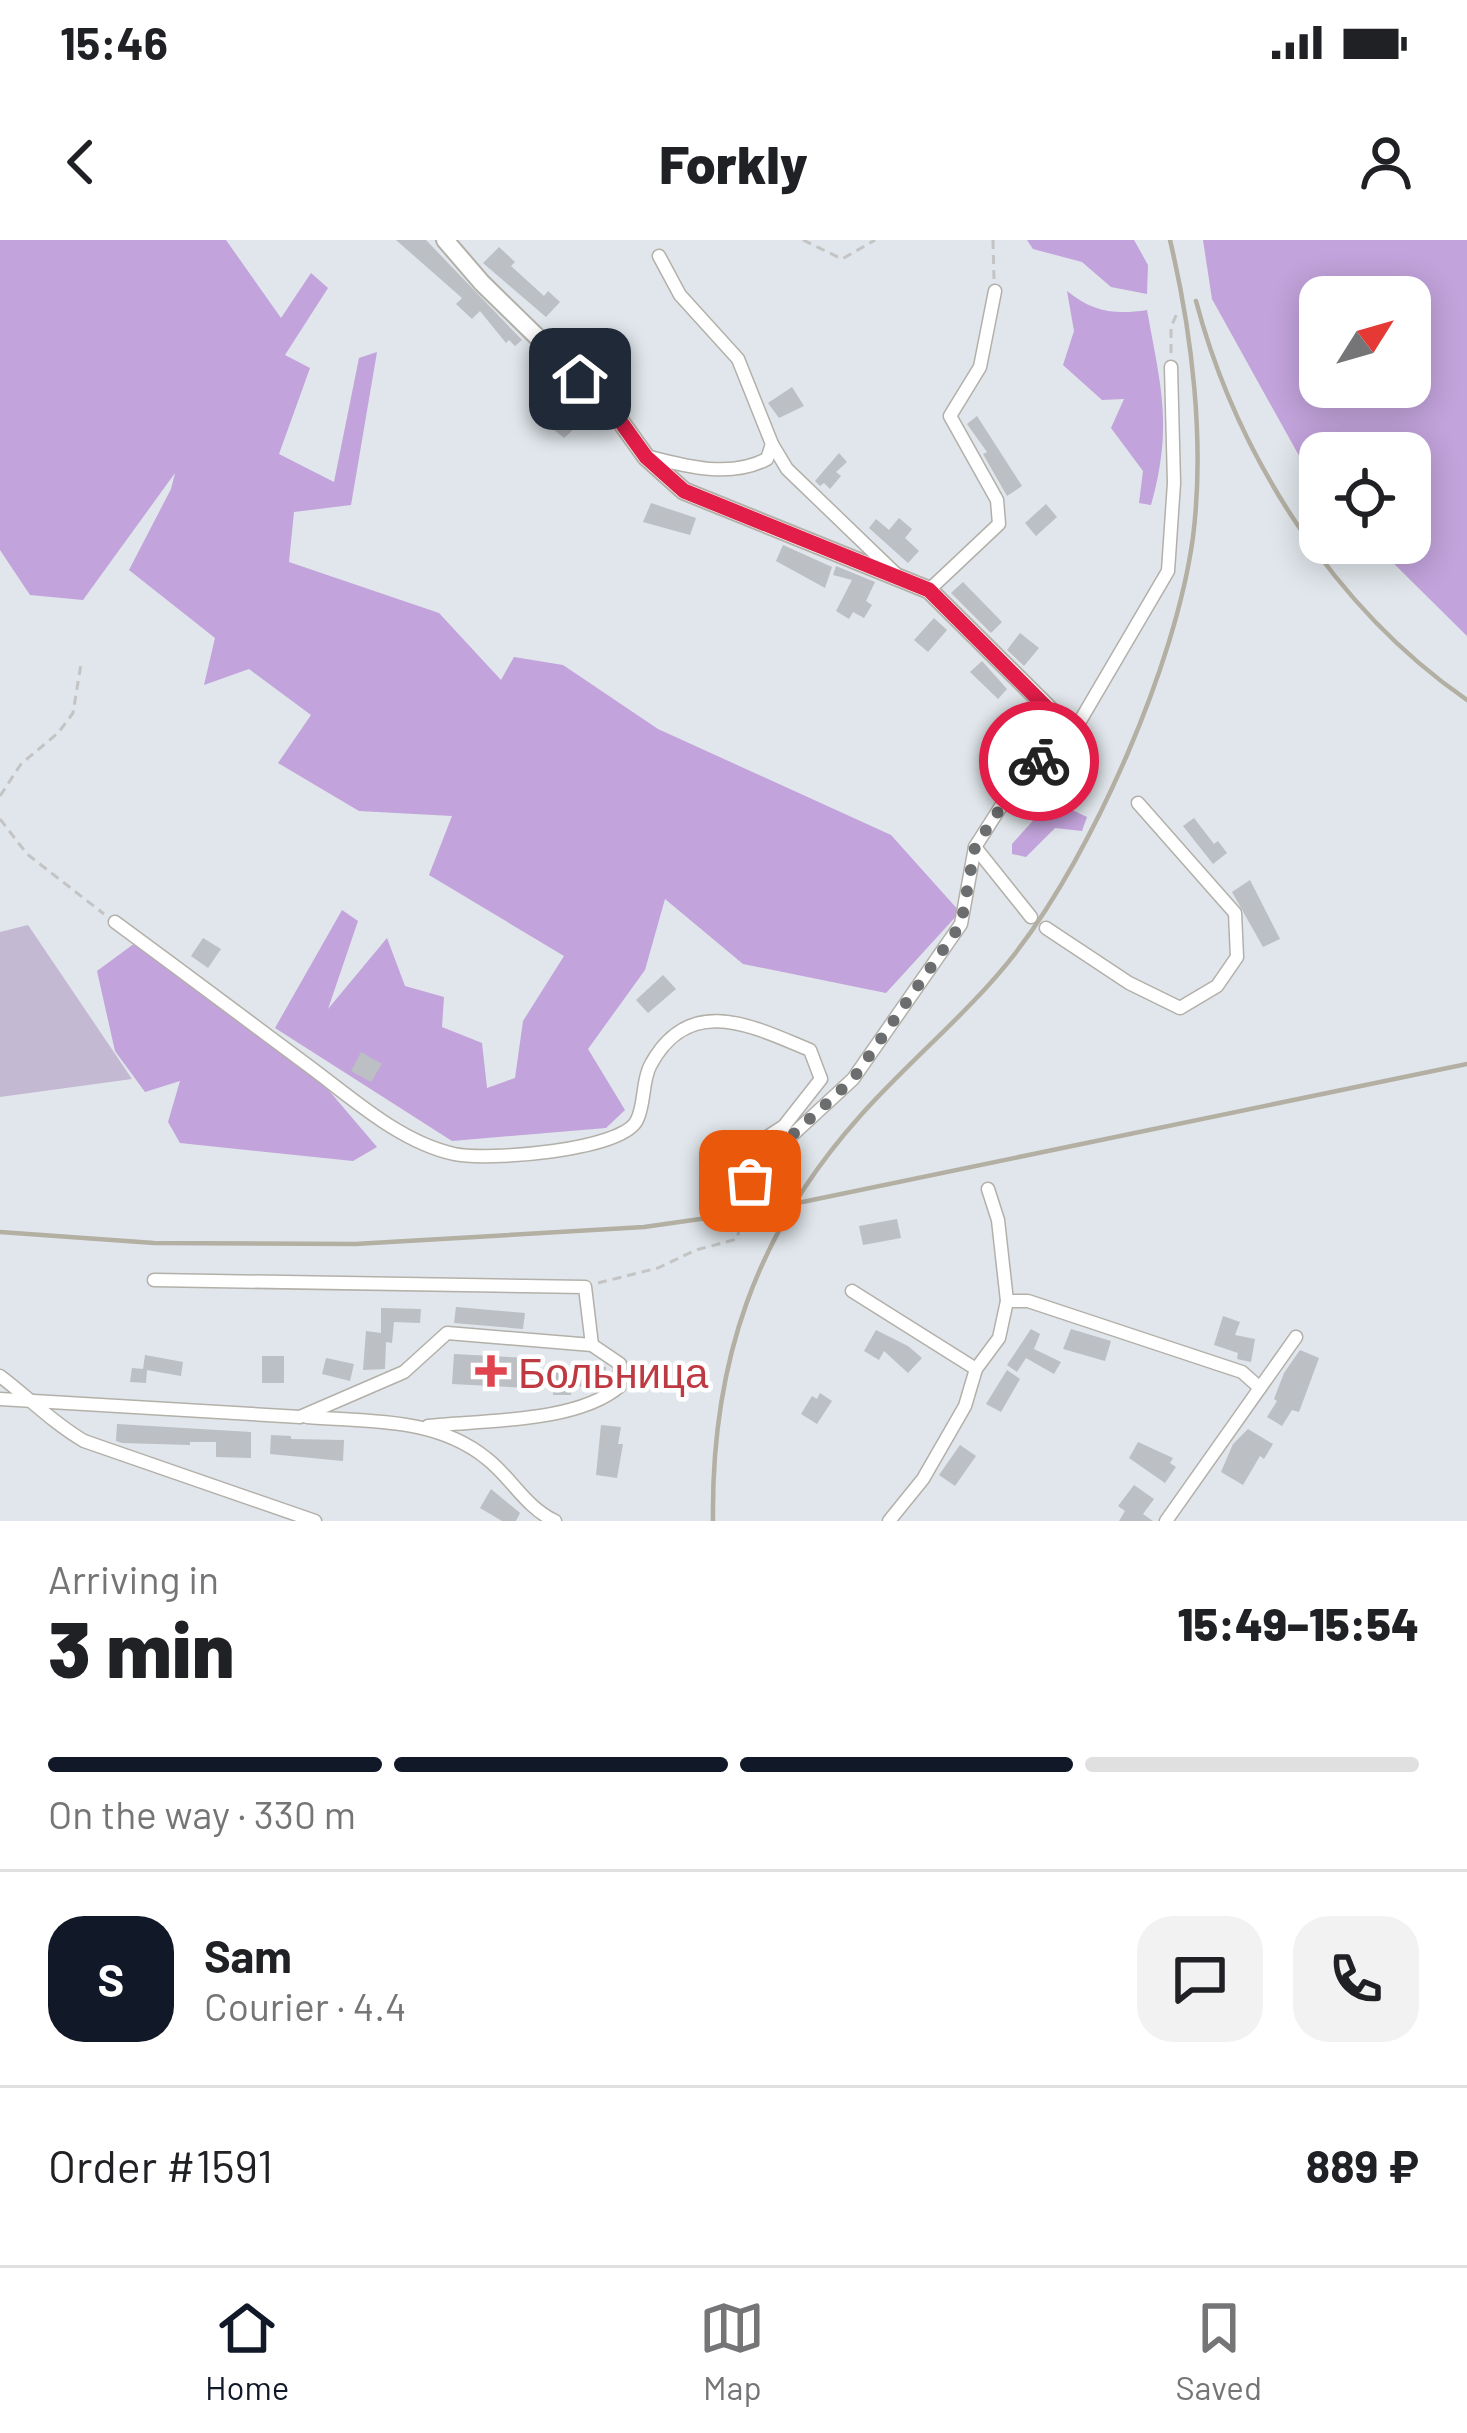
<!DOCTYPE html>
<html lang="en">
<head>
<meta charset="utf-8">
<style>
	:root { --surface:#fff; --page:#f2f2f2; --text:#202124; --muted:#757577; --line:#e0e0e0; --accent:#111827 }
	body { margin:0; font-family:Barlow,sans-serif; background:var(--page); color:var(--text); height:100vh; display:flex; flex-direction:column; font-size:45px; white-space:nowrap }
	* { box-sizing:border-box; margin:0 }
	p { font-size:39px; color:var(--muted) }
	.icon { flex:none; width:66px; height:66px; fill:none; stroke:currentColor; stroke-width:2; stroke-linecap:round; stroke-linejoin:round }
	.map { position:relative; height:1281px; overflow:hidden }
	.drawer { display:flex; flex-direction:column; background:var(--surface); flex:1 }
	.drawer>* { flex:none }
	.needle { width:78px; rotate:53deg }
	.fabs { position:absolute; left:1299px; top:36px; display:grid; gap:24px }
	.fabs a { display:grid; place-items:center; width:132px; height:132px; border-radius:24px; background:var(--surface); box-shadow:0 6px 30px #0003; font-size:60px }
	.pin { position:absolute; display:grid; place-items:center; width:102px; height:102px; color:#fff; margin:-51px; border-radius:24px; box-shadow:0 6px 18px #0006 }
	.courier { position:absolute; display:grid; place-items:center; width:120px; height:120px; margin:-60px; border:9px solid #e11d48; border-radius:50%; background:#fff; color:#222; box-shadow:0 3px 15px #0007 }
	.headline em { font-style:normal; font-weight:800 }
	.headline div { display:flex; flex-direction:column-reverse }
	.headline { display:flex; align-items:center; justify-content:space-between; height:204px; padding:0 48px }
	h1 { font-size:78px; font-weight:800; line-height:90px }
	.bar { display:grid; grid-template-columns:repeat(4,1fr); gap:18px 12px; align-content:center; height:144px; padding:0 48px }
	.bar i { height:15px; border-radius:9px; background:var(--line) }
	.bar .active { background:var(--accent) }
	.bar p { grid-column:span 4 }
	.line { display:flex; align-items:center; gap:30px; padding:0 48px; border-top:3px solid var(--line) }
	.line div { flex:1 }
	.round { display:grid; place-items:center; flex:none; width:126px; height:126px; border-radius:36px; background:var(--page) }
	.status { display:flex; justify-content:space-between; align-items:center; height:84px; padding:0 60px; background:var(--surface); direction:ltr }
	.status svg { height:33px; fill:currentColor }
	header { display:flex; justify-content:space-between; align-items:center; height:156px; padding:0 48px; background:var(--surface); font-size:54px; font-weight:800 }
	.menu { display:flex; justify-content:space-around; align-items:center; height:168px; border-top:3px solid var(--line); background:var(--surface); font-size:33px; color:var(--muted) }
	.menu a { display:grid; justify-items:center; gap:6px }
	.menu .active { color:var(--accent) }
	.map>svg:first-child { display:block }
	.green { fill:#c2a3db; fill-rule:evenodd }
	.cemetery { fill:#c4b9d3 }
	.building { fill:#bcbfc4 }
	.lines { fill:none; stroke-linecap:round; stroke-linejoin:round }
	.street-casing { stroke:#b3b0a9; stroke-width:15 }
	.secondary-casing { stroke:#b3b0a9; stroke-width:20 }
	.path { stroke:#c4c4c4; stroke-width:3; stroke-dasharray:9 6; stroke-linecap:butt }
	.street { stroke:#fff; stroke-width:12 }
	.secondary { stroke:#fff; stroke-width:16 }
	.rail { stroke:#b3afa3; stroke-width:4.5 }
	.done { stroke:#6b6d6f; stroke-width:12; stroke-dasharray:0 21.6 }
	.route { stroke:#e11d48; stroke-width:15 }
	.health-dot { fill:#e0444e; stroke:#fff; stroke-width:4.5 }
	.labels { text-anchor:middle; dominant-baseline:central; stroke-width:9; stroke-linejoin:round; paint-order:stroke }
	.health-label { font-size:42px; fill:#be3a42; stroke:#fff; text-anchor:start }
</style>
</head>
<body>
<div class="status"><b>15:46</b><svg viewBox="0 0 49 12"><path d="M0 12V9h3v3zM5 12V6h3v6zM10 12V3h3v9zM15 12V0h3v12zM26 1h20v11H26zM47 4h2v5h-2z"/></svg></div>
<header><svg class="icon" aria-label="back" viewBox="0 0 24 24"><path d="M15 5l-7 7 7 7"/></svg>Forkly<svg class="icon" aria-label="person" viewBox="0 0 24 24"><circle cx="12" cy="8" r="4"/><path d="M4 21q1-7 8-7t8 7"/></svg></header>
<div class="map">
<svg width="1467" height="1281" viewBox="0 0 1467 1281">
	<rect width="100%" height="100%" fill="#e0e6eb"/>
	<g class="green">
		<polygon points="0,0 226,0 281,78 311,33 328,48 285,115 310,128 279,214 334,242 359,118 377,112 351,265 294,272 289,322 439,373 501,440 514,417 563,425 658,489 891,595 960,672 886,753 743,724 665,659 645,730 588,809 625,870 606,888 452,901 275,788 342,670 358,681 328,769 387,698 405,746 444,757 442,787 482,803 487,848 515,838 523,781 564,716 429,635 452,576 359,571 278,523 311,475 249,429 204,445 215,398 129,330 171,249 175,233 83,360 30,355 0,310"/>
		<polygon points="1027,0 1134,0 1148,25 1147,54 1111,47 1082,22 1033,9"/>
		<path d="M 1203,0 L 1467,0 L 1467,396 L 1373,303 L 1410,303 L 1410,213 L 1320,213 L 1320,245 L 1308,232 L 1212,59 ZM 1320,57 L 1410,57 L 1410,147 L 1320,147 Z"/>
		<path d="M 1067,51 C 1093,72 1114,75 1147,70 C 1161,148 1173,186 1151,265 L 1139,263 L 1143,231 L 1111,188 L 1124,159 L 1102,160 L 1063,125 L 1074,91 Z"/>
		<polygon points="1069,512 1072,527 1066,533 1068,568 1087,577 1082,591 1055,588 1026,617 1012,614 1012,604 1048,564 1054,521"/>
		<polygon points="135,703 325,846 377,907 353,921 180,903 168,882 180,841 145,852 115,811 97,731"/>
	</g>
	<polygon class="cemetery" points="28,685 132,839 0,857 0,692"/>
	<g class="building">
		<polygon points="396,0 426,0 522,100 515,106 509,100 506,103 480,71 472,79 456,64 462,58"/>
		<polygon points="499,7 515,22 511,26 544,56 548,51 560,62 546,77 483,23"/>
		<polygon points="792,147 804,166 779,178 768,163"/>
		<polygon points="572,161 587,177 564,198 547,184"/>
		<polygon points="977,176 1022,246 1007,256 983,214 987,212 967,184"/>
		<polygon points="839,213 847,222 836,232 841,236 830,249 824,243 820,246 815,241"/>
		<polygon points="651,263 696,278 690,295 643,282"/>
		<polygon points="1046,264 1057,277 1036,296 1025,283"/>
		<polygon points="899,278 912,289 905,298 919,311 908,323 869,288 876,279 889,290"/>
		<polygon points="783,305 832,327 825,348 776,321"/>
		<polygon points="836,326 875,342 866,361 872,365 864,378 853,372 849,379 836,371 852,340 833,335"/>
		<polygon points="963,342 1002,382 991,393 951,353"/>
		<polygon points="934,378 947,390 928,412 914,400"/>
		<polygon points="1020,393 1039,408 1024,426 1007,410"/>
		<polygon points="982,421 1007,449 998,459 970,432"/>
		<polygon points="1194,578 1214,604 1218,601 1227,613 1213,624 1183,586"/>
		<polygon points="1250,640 1280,699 1263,707 1232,652"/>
		<polygon points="203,698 221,709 208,728 191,716"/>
		<polygon points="663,735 676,749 648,773 636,760"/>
		<polygon points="361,812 382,824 371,842 351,831"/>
		<polygon points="897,979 901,998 863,1005 859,986"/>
		<polygon points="456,1067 525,1073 523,1089 454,1083"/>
		<polygon points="381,1068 421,1069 420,1083 394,1082 392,1103 386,1102 385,1129 363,1130 366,1091 381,1093"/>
		<polygon points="1223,1076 1240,1082 1235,1095 1255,1099 1251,1122 1237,1119 1238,1113 1214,1105"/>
		<polygon points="1031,1089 1040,1094 1034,1109 1061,1122 1054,1134 1026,1118 1017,1132 1007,1125"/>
		<polygon points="1071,1089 1111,1101 1105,1121 1063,1109"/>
		<polygon points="876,1090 908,1106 922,1118 908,1133 884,1111 879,1120 864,1111"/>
		<polygon points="1300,1110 1319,1118 1299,1172 1292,1170 1282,1186 1267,1177 1277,1161 1274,1159 1284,1133"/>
		<polygon points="454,1114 529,1118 528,1148 452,1144"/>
		<polygon points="145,1115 183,1122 181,1136 147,1130 146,1143 130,1142 132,1128 143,1129"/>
		<rect x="262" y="1116" width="22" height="27"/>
		<polygon points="326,1118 354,1124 350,1141 322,1134"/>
		<polygon points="580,1124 606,1127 605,1144 598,1148 572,1146 571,1155 553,1155 553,1132 579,1133"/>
		<polygon points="1007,1130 1020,1139 1001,1172 986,1164"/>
		<polygon points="820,1153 832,1161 817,1184 801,1174 812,1156 817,1159"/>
		<polygon points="117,1184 251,1192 251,1218 216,1217 216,1202 190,1202 190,1205 122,1203 116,1201"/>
		<polygon points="601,1185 621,1187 618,1204 623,1204 617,1238 596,1235"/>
		<polygon points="1248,1189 1273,1204 1264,1219 1260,1216 1243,1245 1221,1232 1233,1204"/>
		<polygon points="271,1195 291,1196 291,1199 344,1200 343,1221 270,1214"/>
		<polygon points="1138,1202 1173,1218 1170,1223 1176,1227 1165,1243 1129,1218"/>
		<polygon points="960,1205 976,1216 955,1246 939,1235"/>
		<polygon points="1134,1245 1154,1259 1143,1274 1153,1281 1119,1281 1125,1271 1118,1266"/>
		<polygon points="491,1249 520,1273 516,1281 502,1281 480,1268"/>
	</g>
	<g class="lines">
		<g class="street-casing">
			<g id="street">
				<polyline points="659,16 680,55 738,119 772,204 787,229 895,333"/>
				<path d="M 650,217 C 688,227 731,238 767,219 L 772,204"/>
				<polyline points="929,350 999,284 997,260 950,176 980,127 995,51"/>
				<polyline points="975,607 1031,677"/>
				<path d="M 115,682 C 179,729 243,777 306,824 C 351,857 399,902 454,914 C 487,921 622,911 637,880 C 645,864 642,842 650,826 C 689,752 754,787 810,810 L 821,839 L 784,886 L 744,912 L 738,928 L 750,941 L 789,898 L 853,839 L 961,684 L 975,607 L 1021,535 L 1073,493 L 1168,331 L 1174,243 L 1171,127"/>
				<polyline points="1046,688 1129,743 1180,768 1217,746 1237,717 1235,673 1138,563"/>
				<polyline points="988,949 998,980 1007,1061"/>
				<polyline points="154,1040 585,1047 592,1105"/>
				<polyline points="852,1051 976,1129"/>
				<path d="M 0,1136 C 29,1158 53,1183 84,1201 L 315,1281"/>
				<path d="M 0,1159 L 300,1177 L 404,1132 L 447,1093 L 592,1105 L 620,1124 L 620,1146 C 577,1183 484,1180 428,1186"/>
				<path d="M 307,1177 C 368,1182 435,1177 486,1218 C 511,1237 525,1267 555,1281"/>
				<polyline points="889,1281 923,1239 965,1166 976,1129 999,1098 1007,1061 1028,1061 1242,1132 1260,1148"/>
				<polyline points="1166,1281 1296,1097"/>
			</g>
		</g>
		<g class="secondary-casing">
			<polyline id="secondary" points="445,0 482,43 613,171 646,217 684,251 929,350 1073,493"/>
		</g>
		<g class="path">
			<polyline points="803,0 842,19 875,0"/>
			<polyline points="993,0 994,40"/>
			<polyline points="1171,113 1171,87 1178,71"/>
			<polyline points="0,556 21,524 58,493 73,473 81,424"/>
			<polyline points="0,579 27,614 104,674"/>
			<polyline points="598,1043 658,1028 696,1010 737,999 748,952"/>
		</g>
		<use href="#street" class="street"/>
		<use href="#secondary" class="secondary"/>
		<g class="rail">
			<path d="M 1196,61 C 1237,216 1334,368 1467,460"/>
			<polyline points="0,992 154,1003 355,1004 644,987 764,970 1467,824"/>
			<path d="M 713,1281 C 711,1124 755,993 861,875 C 911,819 971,771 1017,711 C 1094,610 1176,424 1193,297 C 1205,201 1192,93 1170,0"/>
		</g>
	</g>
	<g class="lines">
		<polyline class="done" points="750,941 789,898 853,839 961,684 975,607 1022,535 1039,521"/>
		<polyline class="route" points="580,139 613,171 646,217 684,251 929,350 1073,494 1039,521"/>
	</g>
	<path class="health-dot" d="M485 1113h12v12h12v12h-12v12h-12v-12h-12v-12h12z"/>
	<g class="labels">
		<g class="health-label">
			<text x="518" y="1131">Больница</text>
		</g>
	</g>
</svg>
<div class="fabs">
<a><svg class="needle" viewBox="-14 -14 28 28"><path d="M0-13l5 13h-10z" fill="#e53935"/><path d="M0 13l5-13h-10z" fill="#757577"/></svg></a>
<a><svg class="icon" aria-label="locate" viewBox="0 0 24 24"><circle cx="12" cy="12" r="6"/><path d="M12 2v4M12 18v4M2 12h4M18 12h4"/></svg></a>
</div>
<div class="pin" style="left:750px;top:941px;background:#ea580c"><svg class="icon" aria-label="bag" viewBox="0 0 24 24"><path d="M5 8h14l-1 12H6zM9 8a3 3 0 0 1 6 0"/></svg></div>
<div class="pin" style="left:580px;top:139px;background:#1f2937"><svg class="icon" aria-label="home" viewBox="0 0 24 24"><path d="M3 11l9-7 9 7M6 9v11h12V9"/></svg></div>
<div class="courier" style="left:1039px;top:521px"><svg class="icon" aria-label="bike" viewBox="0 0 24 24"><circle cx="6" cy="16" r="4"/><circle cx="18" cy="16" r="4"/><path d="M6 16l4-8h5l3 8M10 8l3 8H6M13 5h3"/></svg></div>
</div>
<section class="drawer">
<div class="headline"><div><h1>3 min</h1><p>Arriving in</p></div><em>15:49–15:54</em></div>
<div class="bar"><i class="active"></i><i class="active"></i><i class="active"></i><i></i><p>On the way · 330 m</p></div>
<div class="line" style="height:216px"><b class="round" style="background:var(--accent);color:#fff">S</b><div><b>Sam</b><p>Courier · 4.4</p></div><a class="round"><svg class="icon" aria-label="chat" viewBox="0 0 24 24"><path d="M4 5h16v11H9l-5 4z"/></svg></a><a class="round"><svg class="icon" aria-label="phone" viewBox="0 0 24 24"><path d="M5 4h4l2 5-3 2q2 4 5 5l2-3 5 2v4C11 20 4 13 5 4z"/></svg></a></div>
<div class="line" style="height:156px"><div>Order #1591</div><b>889 ₽</b></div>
</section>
<nav class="menu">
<a class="active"><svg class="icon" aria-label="home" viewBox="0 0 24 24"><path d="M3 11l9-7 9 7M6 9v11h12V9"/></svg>Home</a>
<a><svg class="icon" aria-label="map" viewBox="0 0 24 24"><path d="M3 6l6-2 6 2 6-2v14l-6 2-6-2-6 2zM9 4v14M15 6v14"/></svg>Map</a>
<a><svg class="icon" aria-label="saved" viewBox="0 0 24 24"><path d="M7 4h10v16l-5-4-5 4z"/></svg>Saved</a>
</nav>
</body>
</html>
